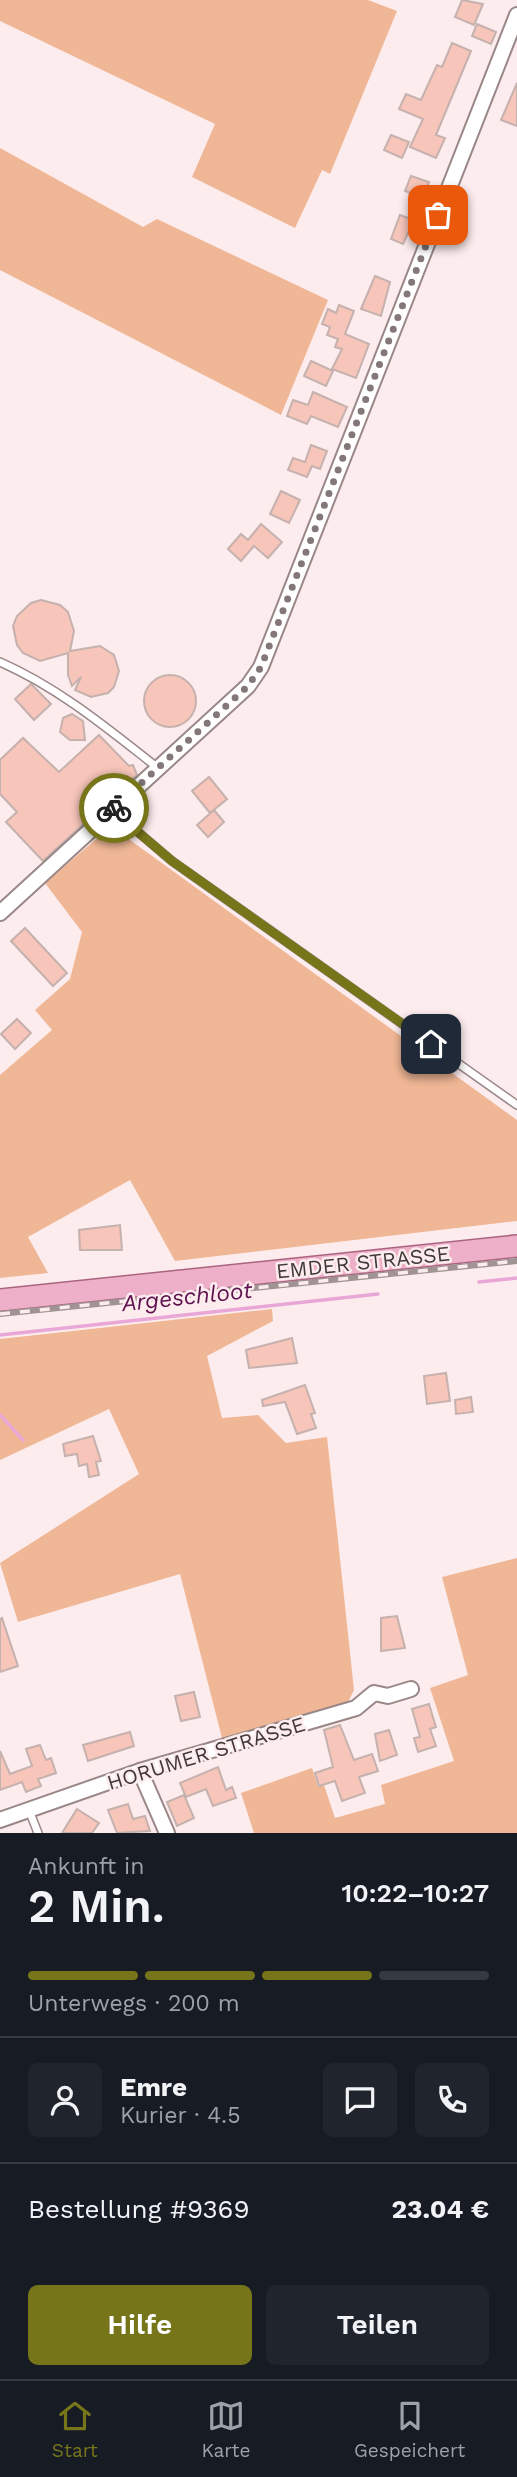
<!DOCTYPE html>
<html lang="de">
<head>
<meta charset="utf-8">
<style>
	:root { --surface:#171b24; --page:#20242c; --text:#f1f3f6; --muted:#9ea1a6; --line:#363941; --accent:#77751a }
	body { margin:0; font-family:"Work Sans",sans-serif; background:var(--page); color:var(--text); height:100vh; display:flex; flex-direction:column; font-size:26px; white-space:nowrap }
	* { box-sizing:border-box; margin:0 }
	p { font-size:23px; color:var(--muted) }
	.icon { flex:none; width:38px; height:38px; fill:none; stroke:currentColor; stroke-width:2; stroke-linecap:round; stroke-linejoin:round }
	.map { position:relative; height:1833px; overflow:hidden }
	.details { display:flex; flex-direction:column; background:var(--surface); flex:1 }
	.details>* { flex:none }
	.pin { position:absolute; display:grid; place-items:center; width:60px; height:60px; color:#fff; margin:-30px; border-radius:14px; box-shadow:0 4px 10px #0006 }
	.courier { position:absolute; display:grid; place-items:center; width:70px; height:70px; margin:-35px; border:5px solid #77751a; border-radius:50%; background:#fff; color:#222; box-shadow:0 2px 9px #0007 }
	.overview em { font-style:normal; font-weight:600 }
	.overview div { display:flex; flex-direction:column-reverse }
	.overview { display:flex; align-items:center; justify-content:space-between; height:119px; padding:0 28px }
	h1 { font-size:46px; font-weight:600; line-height:52px }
	.bar { display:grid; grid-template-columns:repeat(4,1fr); gap:10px 7px; align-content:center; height:84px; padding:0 28px }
	.bar i { height:9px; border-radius:5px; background:var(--line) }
	.bar .on { background:var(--accent) }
	.bar p { grid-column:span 4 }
	.line { display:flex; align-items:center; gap:18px; padding:0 28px; border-top:2px solid var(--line) }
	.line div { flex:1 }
	.round { display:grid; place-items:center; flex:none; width:74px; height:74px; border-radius:10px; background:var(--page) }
	.cta { display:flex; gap:14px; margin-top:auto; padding:14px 28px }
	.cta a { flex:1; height:80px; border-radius:10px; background:var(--accent); color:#fff; font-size:28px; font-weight:600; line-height:80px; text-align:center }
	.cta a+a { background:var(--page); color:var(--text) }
	.dock { display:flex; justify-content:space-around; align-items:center; height:98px; border-top:2px solid var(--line); background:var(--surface); font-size:19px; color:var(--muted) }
	.dock a { display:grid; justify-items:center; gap:4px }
	.dock .on { color:var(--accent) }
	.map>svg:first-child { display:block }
	.green { fill:#f0b796 }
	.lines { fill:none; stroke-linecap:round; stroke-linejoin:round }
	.stream { stroke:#e9a7d7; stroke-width:3.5 }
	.building { fill:#f7c5ba; stroke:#c5b1ad; stroke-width:2 }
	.service-casing { stroke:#9a8788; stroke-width:10 }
	.minor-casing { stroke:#9a8788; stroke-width:18 }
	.primary-casing { stroke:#aa647f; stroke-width:24 }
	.service { stroke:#fff; stroke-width:7 }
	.minor { stroke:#fff; stroke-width:14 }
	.primary { stroke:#eeb0c9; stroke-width:21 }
	.rail-casing { stroke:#a09394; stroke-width:6 }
	.rail { stroke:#fdeced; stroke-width:3.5; stroke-dasharray:10; stroke-linecap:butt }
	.done { stroke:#837778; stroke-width:7; stroke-dasharray:0 12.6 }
	.route { stroke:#77751a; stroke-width:9 }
	.labels { text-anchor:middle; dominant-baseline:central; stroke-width:5; stroke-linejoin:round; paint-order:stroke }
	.street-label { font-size:21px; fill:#413839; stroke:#fdeced }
	.water-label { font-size:23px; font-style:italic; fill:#5d114f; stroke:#fdeced }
</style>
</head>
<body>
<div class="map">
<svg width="517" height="1833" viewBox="0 0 517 1833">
	<rect width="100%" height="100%" fill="#fdeced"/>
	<g class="green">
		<polygon points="0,0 368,0 397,11 330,174 322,170 295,228 192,177 215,124 0,21"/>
		<polygon points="0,148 143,227 157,219 328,300 281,415 0,270"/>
		<polygon points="109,828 119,832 517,1120 517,1221 175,1261 130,1180 28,1237 48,1273 0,1278 0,1075 52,1030 35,1010 70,979 82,932 45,883"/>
		<polygon points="272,1309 273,1321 207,1356 222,1418 258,1415 286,1443 327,1437 354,1690 347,1704 223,1742 180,1574 18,1622 0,1563 139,1474 109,1409 0,1460 0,1339"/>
		<polygon points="517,1558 517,1833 254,1833 241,1793 312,1768 318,1786 324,1785 335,1818 385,1804 381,1785 454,1761 430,1688 468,1675 442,1577"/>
	</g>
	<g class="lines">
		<g class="stream">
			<polyline points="479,1282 517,1278"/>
			<polyline points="0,1335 378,1294"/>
			<polyline points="0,1415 23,1440"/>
		</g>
	</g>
	<g class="building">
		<polygon points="462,0 483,4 474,25 455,17"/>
		<polygon points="477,24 496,32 491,44 472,36"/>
		<polygon points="452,43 471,51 436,135 445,138 436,158 410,147 423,119 399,109 406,94 421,100 437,65 442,67"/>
		<polygon points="517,83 517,126 501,120"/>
		<polygon points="391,135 409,142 402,158 384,150"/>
		<polygon points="411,176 429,182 423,198 405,191"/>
		<polygon points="400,215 414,220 403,244 391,239"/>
		<polygon points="375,276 390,282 381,316 361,309"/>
		<polygon points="339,305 354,311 345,334 369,344 356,378 332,369 342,349 335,347 338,339 327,335 330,327 322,324 328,309 336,313"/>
		<polygon points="311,361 333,371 326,386 304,376"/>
		<polygon points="313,392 347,407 338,427 311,416 307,424 287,416 293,400 308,405"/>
		<polygon points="311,445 327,451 320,469 312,466 307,477 288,470 293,458 305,462"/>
		<polygon points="281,491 300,500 289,523 270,514"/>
		<polygon points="261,524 282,542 268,558 254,546 241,561 228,549 241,534 248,540"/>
		<polygon points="41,600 60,605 68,612 74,631 70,651 100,646 114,655 119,671 114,687 108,693 91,697 75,690 81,677 72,686 68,675 68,653 40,661 23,653 17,645 13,626 17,616 31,603"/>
		<circle cx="170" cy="701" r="26"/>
		<polygon points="31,684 51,704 34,720 15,699"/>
		<polygon points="72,714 83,721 85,740 70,740 60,732 63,718"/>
		<polygon points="99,735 129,766 133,765 137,775 43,861 6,822 17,812 0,794 0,760 23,738 59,772"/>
		<polygon points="209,777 227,799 210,813 192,791"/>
		<polygon points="214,810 224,822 208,837 197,825"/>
		<polygon points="25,928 67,973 53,986 11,941"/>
		<polygon points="17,1019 31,1033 15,1049 1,1034"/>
		<polygon points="120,1225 122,1250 80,1250 79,1230"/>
		<polygon points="292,1338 297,1363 249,1368 246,1350"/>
		<polygon points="446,1373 450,1401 427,1404 424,1376"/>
		<polygon points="305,1385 315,1413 311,1414 316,1428 297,1434 285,1402 263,1406 262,1400"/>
		<polygon points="471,1397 473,1412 456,1414 455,1400"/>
		<polygon points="93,1436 101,1461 96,1462 99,1475 89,1477 87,1464 79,1466 77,1454 65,1456 63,1444"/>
		<polygon points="397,1616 405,1648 381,1651 381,1618"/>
		<polygon points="2,1618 18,1666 0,1672 0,1619"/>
		<polygon points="194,1692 200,1717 181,1721 175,1696"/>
		<polygon points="429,1704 436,1727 430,1729 436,1746 418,1752 414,1738 420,1737 412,1709"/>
		<polygon points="340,1725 354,1760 372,1754 378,1771 359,1777 365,1793 342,1801 335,1781 319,1786 315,1773 333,1767 324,1730"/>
		<polygon points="389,1730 397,1755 380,1761 375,1734"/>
		<polygon points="130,1732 134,1746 88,1761 83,1745"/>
		<polygon points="40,1745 46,1760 51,1758 56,1773 38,1779 41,1786 26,1792 22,1782 0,1790 0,1751 10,1774 32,1766 26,1749"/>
		<polygon points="218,1767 226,1790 232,1787 236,1798 213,1806 206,1789 186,1797 180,1783"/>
		<polygon points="184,1795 194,1818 177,1826 167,1802"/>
		<polygon points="128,1804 133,1819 145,1816 150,1831 117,1833 108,1810"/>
		<polygon points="77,1809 99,1823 92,1833 62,1833"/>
	</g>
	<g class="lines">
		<g class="service-casing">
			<g id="service">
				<path d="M 0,662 C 59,688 107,728 158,768"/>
				<polyline points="112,810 172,861 517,1105"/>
				<polyline points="29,1810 38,1833"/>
			</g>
		</g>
		<g class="minor-casing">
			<g id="minor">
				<polyline points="0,913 248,686 261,667 517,15"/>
				<polyline points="140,1771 167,1833"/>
				<polyline points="0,1820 140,1771 356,1708 374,1693 388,1696 411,1689"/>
			</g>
		</g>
		<g class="primary-casing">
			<polyline id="primary" points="0,1300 517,1246"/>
		</g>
		<use href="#service" class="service"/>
		<use href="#minor" class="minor"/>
		<use href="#primary" class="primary"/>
		<g class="rail-casing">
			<polyline id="rail" points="0,1314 517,1261"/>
		</g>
		<use href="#rail" class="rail"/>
	</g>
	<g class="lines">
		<polyline class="done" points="114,808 248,686 261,667 438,215"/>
		<polyline class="route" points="114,808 112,810 172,861 431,1044"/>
	</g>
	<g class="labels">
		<g class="street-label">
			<text transform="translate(363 1262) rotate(-6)">EMDER STRASSE</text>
			<text transform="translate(206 1753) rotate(-17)">HORUMER STRASSE</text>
		</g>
		<g class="water-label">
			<text transform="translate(187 1297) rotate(-6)">Argeschloot</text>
		</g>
	</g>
</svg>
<div class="pin" style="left:438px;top:215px;background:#ea580c"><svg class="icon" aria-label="bag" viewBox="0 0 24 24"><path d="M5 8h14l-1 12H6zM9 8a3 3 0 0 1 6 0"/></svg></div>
<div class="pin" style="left:431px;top:1044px;background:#1f2937"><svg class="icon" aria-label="home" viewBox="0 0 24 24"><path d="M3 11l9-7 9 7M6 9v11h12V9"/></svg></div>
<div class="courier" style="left:114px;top:808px"><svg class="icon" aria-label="bike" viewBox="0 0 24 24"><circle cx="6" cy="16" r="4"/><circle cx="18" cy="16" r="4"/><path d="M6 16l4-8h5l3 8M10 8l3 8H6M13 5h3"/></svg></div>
</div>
<section class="details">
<div class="overview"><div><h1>2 Min.</h1><p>Ankunft in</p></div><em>10:22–10:27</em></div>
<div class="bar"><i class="on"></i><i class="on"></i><i class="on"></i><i></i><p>Unterwegs · 200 m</p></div>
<div class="line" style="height:126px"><a class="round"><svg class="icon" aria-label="person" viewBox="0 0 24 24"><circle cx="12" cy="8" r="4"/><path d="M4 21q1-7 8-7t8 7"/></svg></a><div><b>Emre</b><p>Kurier · 4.5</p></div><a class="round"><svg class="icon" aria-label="chat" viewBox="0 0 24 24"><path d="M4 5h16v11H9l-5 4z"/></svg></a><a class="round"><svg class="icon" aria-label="phone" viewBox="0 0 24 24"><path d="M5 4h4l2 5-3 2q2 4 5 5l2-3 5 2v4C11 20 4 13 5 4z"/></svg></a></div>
<div class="line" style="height:91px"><div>Bestellung #9369</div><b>23.04 €</b></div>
<div class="cta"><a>Hilfe</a><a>Teilen</a></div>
</section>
<nav class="dock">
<a class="on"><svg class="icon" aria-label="home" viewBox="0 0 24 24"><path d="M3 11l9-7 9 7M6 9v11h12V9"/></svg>Start</a>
<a><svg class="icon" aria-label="map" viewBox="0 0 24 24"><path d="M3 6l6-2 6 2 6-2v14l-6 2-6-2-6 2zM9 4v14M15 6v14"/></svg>Karte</a>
<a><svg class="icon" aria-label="saved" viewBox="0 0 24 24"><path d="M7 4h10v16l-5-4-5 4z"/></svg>Gespeichert</a>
</nav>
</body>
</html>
